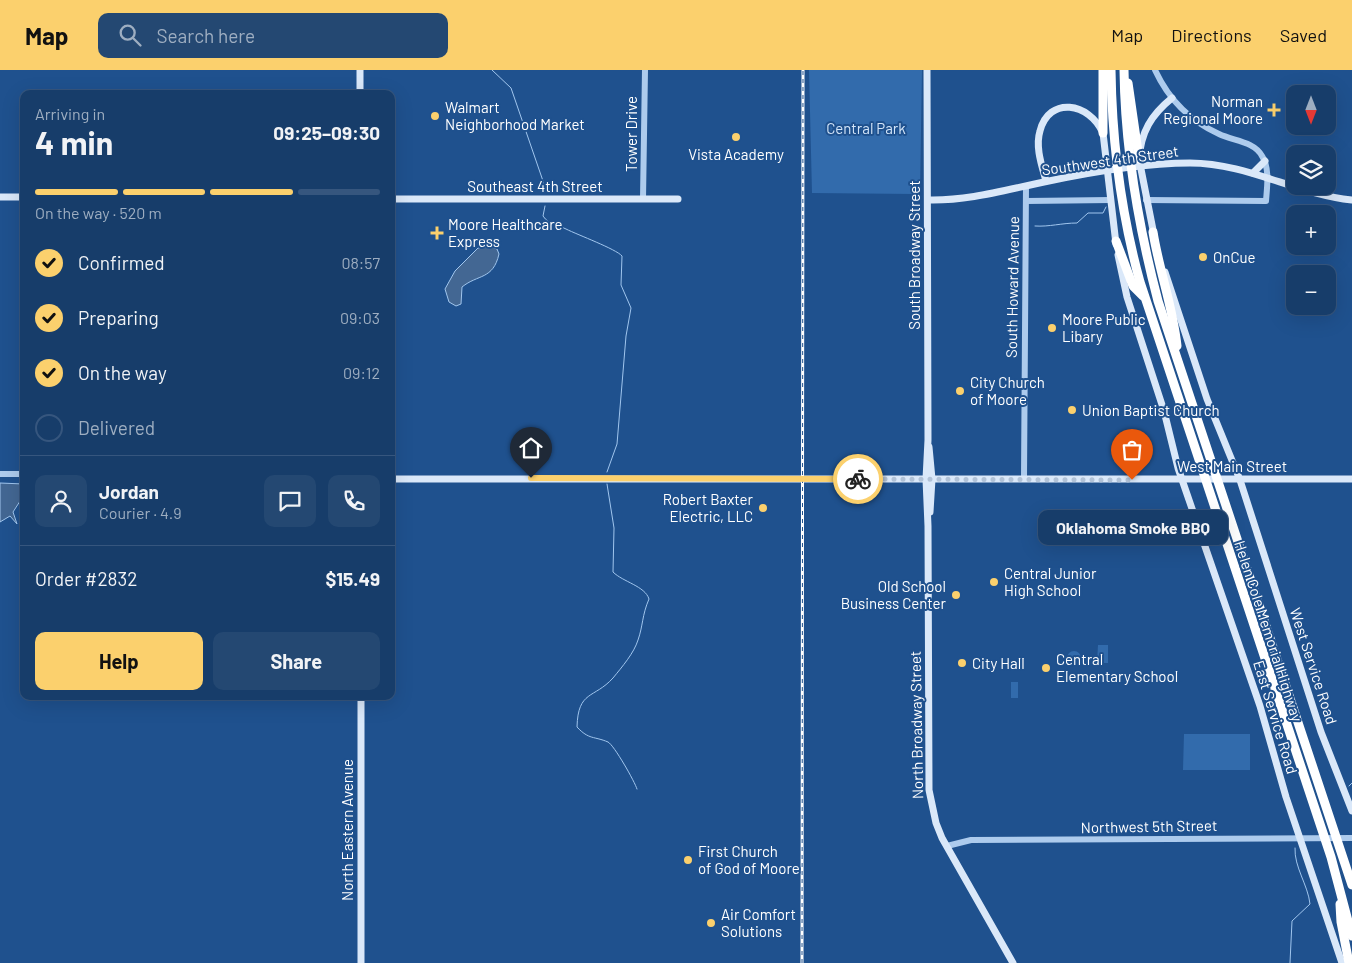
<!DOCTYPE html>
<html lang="en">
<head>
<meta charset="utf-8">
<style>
	:root { --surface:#173d6a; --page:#244872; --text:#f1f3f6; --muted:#9eaec1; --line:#36567e; --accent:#fbd06d }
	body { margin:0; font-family:Barlow,sans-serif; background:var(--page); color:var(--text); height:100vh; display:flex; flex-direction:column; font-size:19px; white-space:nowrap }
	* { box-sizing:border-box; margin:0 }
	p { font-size:16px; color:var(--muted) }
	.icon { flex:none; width:28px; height:28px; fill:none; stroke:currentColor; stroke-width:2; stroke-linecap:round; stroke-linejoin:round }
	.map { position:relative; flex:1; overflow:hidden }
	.side { position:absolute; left:20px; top:20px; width:375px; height:610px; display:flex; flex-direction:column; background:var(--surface); border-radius:10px; box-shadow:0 5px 20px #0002,0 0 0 1px var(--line) }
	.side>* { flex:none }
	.needle { width:32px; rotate:180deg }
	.buttons { position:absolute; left:1286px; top:15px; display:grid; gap:10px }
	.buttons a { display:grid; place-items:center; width:50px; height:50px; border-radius:10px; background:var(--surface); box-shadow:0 5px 20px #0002,0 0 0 1px var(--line); font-size:25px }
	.pin { position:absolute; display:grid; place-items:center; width:42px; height:42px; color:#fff; margin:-51px -21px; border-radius:50% 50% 50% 0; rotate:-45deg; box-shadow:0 0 5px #0007 }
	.pin .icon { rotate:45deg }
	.courier { position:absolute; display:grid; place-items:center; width:50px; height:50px; margin:-25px; border:4px solid #fbd06d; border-radius:50%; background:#fff; color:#222; box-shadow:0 1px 6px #0007 }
	.bubble { position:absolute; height:35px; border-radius:10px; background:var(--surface); box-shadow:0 5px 20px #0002,0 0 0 1px var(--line); font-size:16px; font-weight:700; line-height:35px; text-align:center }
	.summary em { font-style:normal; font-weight:700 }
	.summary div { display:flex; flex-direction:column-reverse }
	.summary { display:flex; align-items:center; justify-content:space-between; height:85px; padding:0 15px }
	h1 { font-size:32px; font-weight:700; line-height:38px }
	.bar { display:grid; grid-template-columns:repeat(4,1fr); gap:8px 5px; align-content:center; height:60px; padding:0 15px }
	.bar i { height:6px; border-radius:4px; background:var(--line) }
	.bar .active { background:var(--accent) }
	.bar p { grid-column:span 4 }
	.line { display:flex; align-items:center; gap:12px; padding:0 15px; border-top:1px solid var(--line) }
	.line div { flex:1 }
	.round { display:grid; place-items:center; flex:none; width:52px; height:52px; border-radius:10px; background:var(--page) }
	ol { padding:0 15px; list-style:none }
	li { display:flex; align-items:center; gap:15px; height:55px }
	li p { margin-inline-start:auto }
	li .icon { padding:5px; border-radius:50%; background:var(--accent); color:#111; stroke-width:4 }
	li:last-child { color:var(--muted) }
	li i { width:28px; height:28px; border:2px solid var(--line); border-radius:50% }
	.cta { display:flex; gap:10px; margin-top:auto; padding:10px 15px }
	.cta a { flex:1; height:58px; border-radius:10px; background:var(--accent); color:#111; font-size:20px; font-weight:700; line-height:58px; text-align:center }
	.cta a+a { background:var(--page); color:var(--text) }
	header { display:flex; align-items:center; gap:30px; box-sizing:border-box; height:70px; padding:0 25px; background:var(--accent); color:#111 }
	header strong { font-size:24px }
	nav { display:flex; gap:28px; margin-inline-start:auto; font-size:18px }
	.search { width:350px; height:45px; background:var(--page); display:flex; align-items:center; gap:12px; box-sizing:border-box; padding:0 18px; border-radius:10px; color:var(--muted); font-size:19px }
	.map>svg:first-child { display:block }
	.green { fill:#326bac }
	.water { fill:#436793; stroke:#a1c6ee }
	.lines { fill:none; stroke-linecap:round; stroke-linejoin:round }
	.stream { stroke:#a1c6ee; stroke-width:1 }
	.tertiary { stroke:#adcbed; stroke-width:6 }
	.secondary { stroke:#dae8f9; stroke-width:7 }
	.motorway { stroke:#fff; stroke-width:9 }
	.rail-casing { stroke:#fff; stroke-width:3 }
	.rail { stroke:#1f518e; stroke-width:1; stroke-dasharray:4; stroke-linecap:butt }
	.done { stroke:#b1c2d7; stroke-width:5; stroke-dasharray:0 9 }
	.route { stroke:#fbd06d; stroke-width:6 }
	.poi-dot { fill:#fbd06d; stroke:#1f518e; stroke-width:2 }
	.labels { text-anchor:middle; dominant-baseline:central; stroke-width:4; stroke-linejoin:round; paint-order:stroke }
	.poi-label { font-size:15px; fill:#fff; stroke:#1f518e; text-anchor:start }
	.park-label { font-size:15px; fill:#d3e5f9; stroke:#1f518e }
	.street-label { font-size:15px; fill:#fff; stroke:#1f518e }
</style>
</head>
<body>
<header>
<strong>Map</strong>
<div class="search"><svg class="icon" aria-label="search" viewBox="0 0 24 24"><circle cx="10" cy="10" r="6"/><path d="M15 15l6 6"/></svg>Search here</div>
<nav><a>Map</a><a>Directions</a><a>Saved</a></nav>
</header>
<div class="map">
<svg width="1352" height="893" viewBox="0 0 1352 893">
	<rect width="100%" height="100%" fill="#1f518e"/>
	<g class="green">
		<polygon points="809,0 922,0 920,121 915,124 812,123"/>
		<polygon points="1098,575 1108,575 1108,593 1097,593"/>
		<circle cx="1074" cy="588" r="7"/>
		<rect x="1011" y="612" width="7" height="16"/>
		<polygon points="1184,664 1250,664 1250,700 1183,700"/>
	</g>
	<g class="water">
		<path d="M 492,177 L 497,179 L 499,184 C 493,210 478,204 462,217 L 461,234 L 456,236 L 449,232 L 445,219 L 455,201 L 478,178 Z"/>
		<polygon points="0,413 24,414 24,425 13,442 17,454 10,446 0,452"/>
	</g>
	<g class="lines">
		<g class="stream">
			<polyline points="492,0 511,18 543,111 544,121"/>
			<path d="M 545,136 L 543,146 C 549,155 558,155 566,159 C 578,165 616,179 622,186 L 621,215 L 631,238 L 626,266 L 617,374 L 607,402"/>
			<path d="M 1035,156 C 1049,157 1062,153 1077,153 L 1088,143 L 1103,143 L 1106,137"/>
			<path d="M 607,414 L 614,458 L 613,502 C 623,512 645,516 649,529 C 642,545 643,556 638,570 C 634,583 622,597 613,608 C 594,629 578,620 577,657 C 589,670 594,666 608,672 C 614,675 635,712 637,719"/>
			<polyline points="1349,716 1352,713"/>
			<path d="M 1290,893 L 1292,851 L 1310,834 C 1308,815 1294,797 1295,778"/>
		</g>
		<g class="tertiary">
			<polyline points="643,129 645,0"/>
			<path d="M 1146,130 L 1266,131 C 1267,117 1270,98 1262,86 C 1254,71 1233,71 1219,64 C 1190,51 1168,28 1155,0"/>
			<polyline points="1026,131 1111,130"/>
			<polyline points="0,404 24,404"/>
			<polyline points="1024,409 1026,116"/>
			<polyline points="947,776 971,770 1352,768"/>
		</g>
		<g class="secondary">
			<polyline points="360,0 360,24"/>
			<polyline points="927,0 928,370 926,409 928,456 929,720 936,753 942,768 1013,893"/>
			<polyline points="1253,103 1265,91"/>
			<path d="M 1046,111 C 1042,96 1035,77 1040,61 C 1049,26 1089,32 1103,63 L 1116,174"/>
			<polyline points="0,127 24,127"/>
			<polyline points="391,129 678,129"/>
			<path d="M 928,130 C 968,131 1005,120 1044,112 C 1091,102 1142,93 1190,93 C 1247,93 1296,124 1352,130"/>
			<path d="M 1154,165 L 1139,89 C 1141,62 1151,45 1172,28"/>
			<polyline points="1118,185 1127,227 1164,341 1178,398 1260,636 1286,727 1342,893"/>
			<polyline points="1165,202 1207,329 1240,410 1321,662 1352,741"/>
			<polyline points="929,377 932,409 930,442"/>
			<polyline points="391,409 1352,409"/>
			<polyline points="361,626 361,893"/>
		</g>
		<g class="motorway">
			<polyline points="1103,0 1103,63"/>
			<path d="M 1111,0 C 1112,72 1121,143 1140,212 L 1331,787 L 1352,866"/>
			<path d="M 1124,0 C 1125,79 1138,155 1158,231 L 1352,815"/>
			<polyline points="1128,13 1139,89"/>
			<path d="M 1153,162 C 1159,200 1173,237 1177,276"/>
			<polyline points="1116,171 1133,216 1143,226"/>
			<polyline points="1340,834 1341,852 1349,893"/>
		</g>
		<g class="rail-casing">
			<polyline id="rail" points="802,893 803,0"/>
		</g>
		<use href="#rail" class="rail"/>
	</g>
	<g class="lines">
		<polyline class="done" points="858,409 1132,410"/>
		<polyline class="route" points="531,408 858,409"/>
	</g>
	<g class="poi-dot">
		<path d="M1271.5 32.5h5v5h5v5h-5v5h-5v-5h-5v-5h5z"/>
		<circle cx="435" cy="46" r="5"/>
		<circle cx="736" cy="67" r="5"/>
		<path d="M434.5 155.5h5v5h5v5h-5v5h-5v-5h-5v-5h5z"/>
		<circle cx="1203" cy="187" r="5"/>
		<circle cx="1052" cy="258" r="5"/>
		<circle cx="960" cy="321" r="5"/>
		<circle cx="1072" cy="340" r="5"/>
		<circle cx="763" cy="438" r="5"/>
		<circle cx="994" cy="512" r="5"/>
		<circle cx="956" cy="525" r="5"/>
		<circle cx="962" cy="593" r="5"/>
		<circle cx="1046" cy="598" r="5"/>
		<circle cx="688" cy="790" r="5"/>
		<circle cx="711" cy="853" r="5"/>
	</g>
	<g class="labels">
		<g class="poi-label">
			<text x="1263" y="31" text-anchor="end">Norman<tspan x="1263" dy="17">Regional Moore</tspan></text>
			<text x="445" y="37">Walmart<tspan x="445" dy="17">Neighborhood Market</tspan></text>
			<text x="736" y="84" text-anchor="middle">Vista Academy</text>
			<text x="448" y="154">Moore Healthcare<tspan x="448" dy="17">Express</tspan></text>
			<text x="1213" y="187">OnCue</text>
			<text x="1062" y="249">Moore Public<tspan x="1062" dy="17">Libary</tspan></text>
			<text x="970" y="312">City Church<tspan x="970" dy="17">of Moore</tspan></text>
			<text x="1082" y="340">Union Baptist Church</text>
			<text x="753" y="429" text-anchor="end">Robert Baxter<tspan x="753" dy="17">Electric, LLC</tspan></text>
			<text x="1004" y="503">Central Junior<tspan x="1004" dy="17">High School</tspan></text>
			<text x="946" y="516" text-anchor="end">Old School<tspan x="946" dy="17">Business Center</tspan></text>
			<text x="1056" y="589">Central<tspan x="1056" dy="17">Elementary School</tspan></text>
			<text x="972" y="593">City Hall</text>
			<text x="698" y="781">First Church<tspan x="698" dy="17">of God of Moore</tspan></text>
			<text x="721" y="844">Air Comfort<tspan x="721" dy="17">Solutions</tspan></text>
		</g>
		<g class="park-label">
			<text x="866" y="58">Central Park</text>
		</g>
		<g class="street-label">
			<text transform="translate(631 64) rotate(-90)">Tower Drive</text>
			<text transform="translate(1110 90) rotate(-8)">Southwest 4th Street</text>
			<text x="535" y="116">Southeast 4th Street</text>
			<text transform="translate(914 185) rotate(-90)">South Broadway Street</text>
			<text transform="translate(1012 217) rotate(-89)">South Howard Avenue</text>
			<text x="1232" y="396">West Main Street</text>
			<text transform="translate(1269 561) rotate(72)">Helen Cole Memorial Highway</text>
			<text transform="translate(1314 596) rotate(72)">West Service Road</text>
			<text transform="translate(1276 647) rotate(73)">East Service Road</text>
			<text transform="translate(916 655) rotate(-91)">North Broadway Street</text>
			<text transform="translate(1149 756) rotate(-1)">Northwest 5th Street</text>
			<text transform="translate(347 760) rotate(-90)">North Eastern Avenue</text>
		</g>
	</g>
</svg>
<div class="buttons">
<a><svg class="needle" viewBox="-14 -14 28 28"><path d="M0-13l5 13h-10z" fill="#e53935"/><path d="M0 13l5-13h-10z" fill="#9eaec1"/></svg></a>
<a><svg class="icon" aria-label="layers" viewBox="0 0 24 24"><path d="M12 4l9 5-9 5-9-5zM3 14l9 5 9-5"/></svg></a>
<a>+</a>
<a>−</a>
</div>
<div class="pin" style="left:1132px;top:410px;background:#ea580c"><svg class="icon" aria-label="bag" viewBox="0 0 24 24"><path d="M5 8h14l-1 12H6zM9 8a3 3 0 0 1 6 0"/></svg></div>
<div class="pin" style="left:531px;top:408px;background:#1f2937"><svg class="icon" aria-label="home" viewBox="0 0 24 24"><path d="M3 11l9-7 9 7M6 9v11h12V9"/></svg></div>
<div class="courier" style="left:858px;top:409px"><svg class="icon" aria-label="bike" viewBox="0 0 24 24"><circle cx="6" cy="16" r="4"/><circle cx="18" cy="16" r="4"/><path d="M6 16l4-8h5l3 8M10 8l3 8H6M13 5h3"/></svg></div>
<div class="bubble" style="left:1038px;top:440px;width:190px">Oklahoma Smoke BBQ</div>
<section class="side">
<div class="summary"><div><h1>4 min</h1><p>Arriving in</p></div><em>09:25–09:30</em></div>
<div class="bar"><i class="active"></i><i class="active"></i><i class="active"></i><i></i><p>On the way · 520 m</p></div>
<ol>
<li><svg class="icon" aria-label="check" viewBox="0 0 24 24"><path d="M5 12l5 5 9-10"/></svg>Confirmed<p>08:57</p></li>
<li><svg class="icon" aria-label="check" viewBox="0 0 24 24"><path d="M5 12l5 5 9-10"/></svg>Preparing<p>09:03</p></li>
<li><svg class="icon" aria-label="check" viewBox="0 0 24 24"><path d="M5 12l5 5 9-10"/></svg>On the way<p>09:12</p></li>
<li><i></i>Delivered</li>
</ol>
<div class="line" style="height:90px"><a class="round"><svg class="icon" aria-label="person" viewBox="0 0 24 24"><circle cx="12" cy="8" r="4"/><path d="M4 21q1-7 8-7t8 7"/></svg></a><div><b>Jordan</b><p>Courier · 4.9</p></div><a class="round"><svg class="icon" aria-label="chat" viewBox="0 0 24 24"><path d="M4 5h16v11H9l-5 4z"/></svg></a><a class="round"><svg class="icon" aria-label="phone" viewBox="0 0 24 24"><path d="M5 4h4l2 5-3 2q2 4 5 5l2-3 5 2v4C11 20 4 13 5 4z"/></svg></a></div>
<div class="line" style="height:65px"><div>Order #2832</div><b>$15.49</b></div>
<div class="cta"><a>Help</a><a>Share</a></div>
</section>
</div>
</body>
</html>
